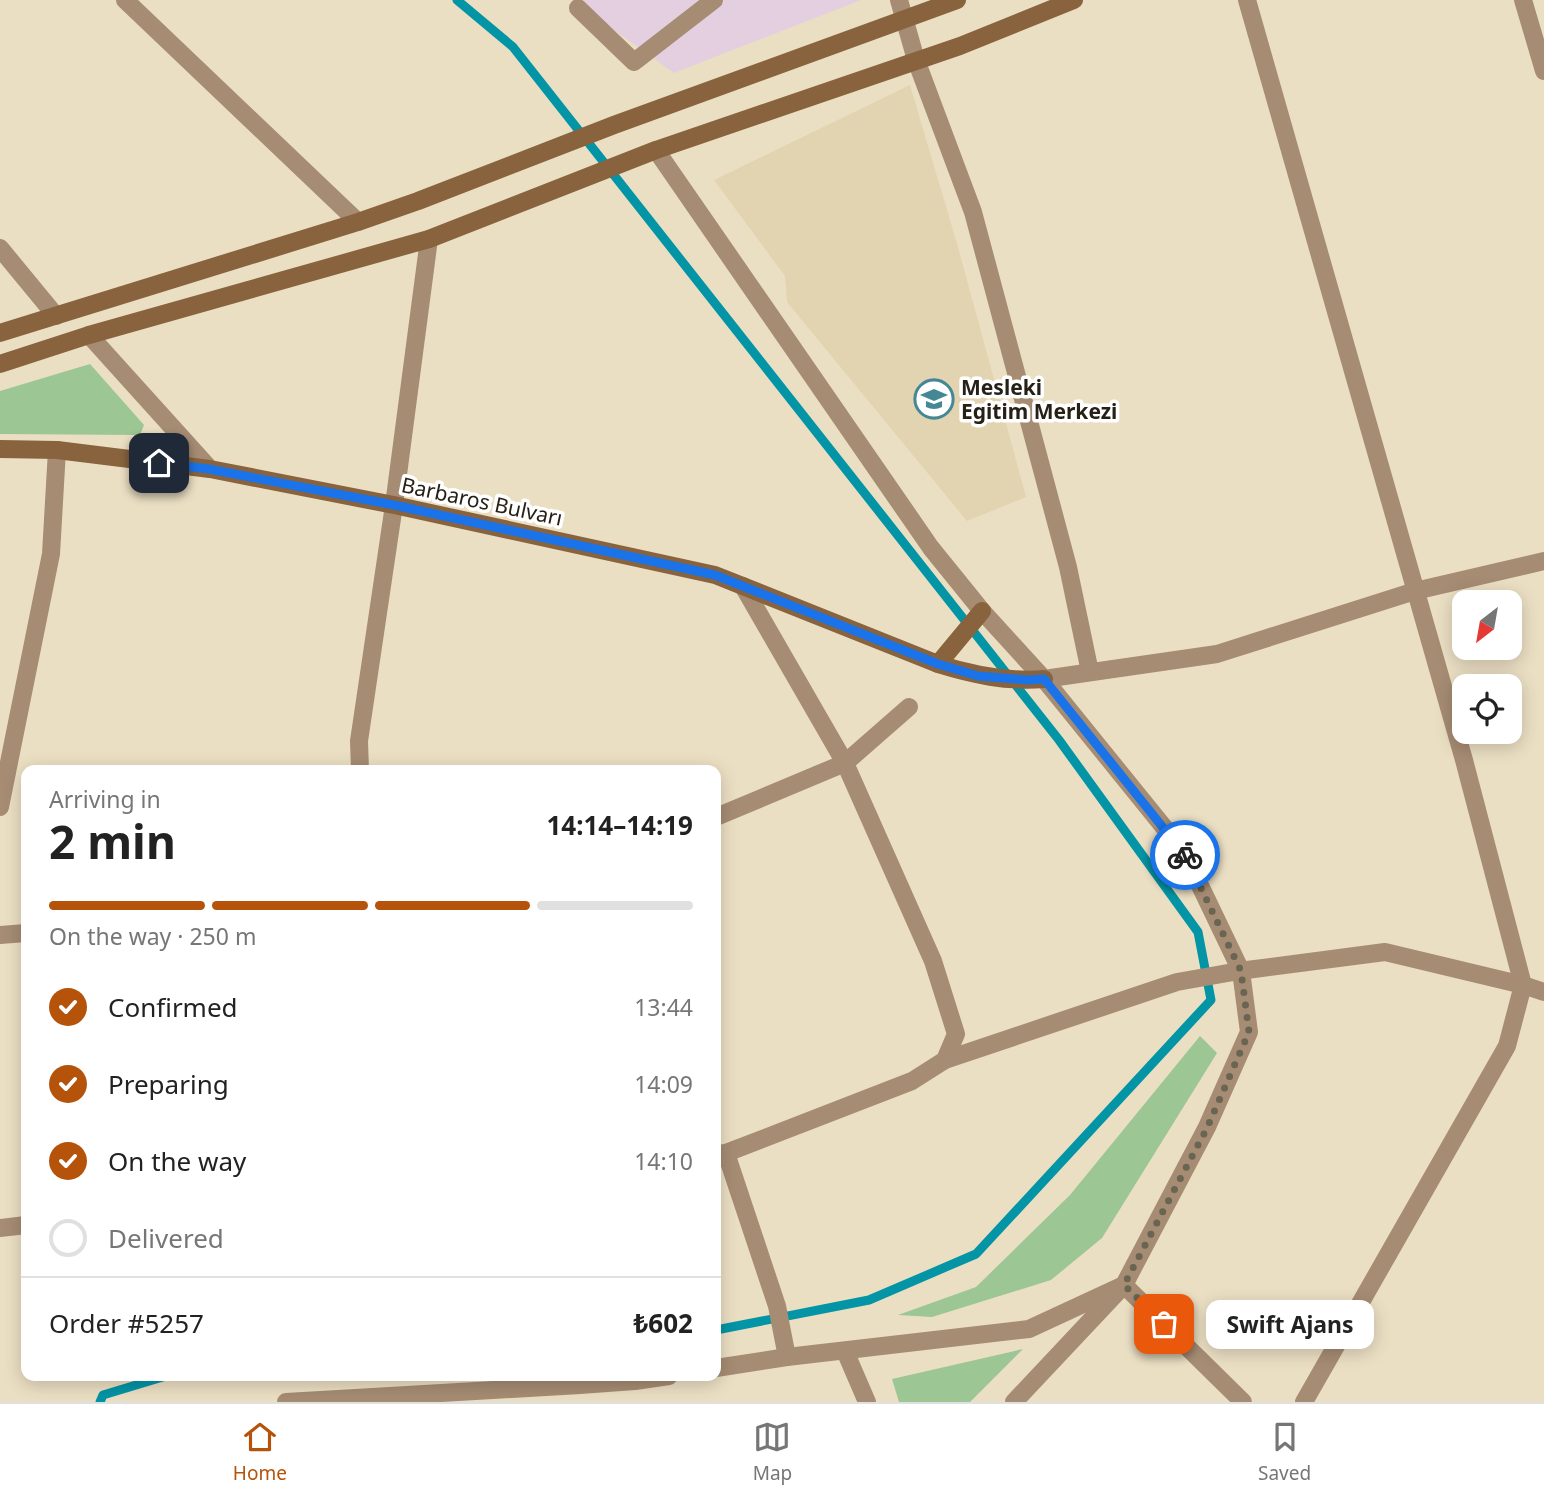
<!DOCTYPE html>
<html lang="en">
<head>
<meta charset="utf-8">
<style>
	:root { --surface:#fff; --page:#f2f2f2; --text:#222; --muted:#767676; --line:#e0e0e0; --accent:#b45309 }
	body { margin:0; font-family:"Noto Sans",sans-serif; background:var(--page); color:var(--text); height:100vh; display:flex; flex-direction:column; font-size:26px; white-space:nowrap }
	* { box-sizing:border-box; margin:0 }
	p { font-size:23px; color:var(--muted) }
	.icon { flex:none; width:38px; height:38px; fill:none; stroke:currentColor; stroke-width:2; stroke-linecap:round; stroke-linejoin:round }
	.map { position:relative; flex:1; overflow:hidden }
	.sheet { position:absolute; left:21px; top:765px; width:700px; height:616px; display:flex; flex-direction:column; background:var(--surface); border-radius:14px; box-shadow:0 4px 18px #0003 }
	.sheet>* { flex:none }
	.needle { width:46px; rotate:211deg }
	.buttons { position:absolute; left:1452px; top:590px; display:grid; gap:14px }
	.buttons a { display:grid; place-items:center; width:70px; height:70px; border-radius:14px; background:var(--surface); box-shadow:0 4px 18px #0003; font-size:35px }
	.pin { position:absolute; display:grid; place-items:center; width:60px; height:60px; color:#fff; margin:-30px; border-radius:14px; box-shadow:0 4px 10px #0006 }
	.courier { position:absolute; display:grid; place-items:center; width:70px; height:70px; margin:-35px; border:5px solid #1a73e8; border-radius:50%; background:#fff; color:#222; box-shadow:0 2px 9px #0007 }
	.bubble { position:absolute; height:49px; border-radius:14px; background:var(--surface); box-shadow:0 4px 18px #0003; font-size:23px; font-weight:700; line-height:49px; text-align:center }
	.headline em { font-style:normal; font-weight:700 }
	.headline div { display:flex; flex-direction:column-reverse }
	.headline { display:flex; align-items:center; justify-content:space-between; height:119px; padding:0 28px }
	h1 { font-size:46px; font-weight:700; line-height:52px }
	.bar { display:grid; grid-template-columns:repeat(4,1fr); gap:10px 7px; align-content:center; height:84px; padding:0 28px }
	.bar i { height:9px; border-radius:5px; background:var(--line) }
	.bar .on { background:var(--accent) }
	.bar p { grid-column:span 4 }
	.line { display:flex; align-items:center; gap:18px; padding:0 28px; border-top:2px solid var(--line) }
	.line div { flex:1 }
	ol { padding:0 28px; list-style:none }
	li { display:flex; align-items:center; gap:21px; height:77px }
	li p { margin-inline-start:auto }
	li .icon { padding:7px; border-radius:50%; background:var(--accent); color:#fff; stroke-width:4 }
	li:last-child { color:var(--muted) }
	li i { width:38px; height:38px; border:4px solid var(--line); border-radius:50% }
	.menu { display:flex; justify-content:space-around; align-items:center; height:98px; border-top:2px solid var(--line); background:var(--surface); font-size:19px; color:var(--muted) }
	.menu a { display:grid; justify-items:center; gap:4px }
	.menu .on { color:var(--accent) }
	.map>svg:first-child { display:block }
	.industrial { fill:#e3cfdf }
	.built { fill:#e2d3b1 }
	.green { fill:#9cc693 }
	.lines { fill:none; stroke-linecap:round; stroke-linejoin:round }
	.stream { stroke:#0394a5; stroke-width:9 }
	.lane { stroke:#a68c73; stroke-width:18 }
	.street { stroke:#a68c73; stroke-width:18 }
	.secondary { stroke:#88633e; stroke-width:18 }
	.done { stroke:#6a6453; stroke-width:7; stroke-dasharray:0 12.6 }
	.route { stroke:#1a73e8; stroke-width:9 }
	.labels { text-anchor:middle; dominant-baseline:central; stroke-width:7; stroke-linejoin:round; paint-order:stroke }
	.poi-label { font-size:21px; font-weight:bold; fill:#252117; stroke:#fff; text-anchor:start }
	.street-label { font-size:21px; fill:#252117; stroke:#fff }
</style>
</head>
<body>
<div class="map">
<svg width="1544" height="1402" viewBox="0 0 1544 1402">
	<rect width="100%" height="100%" fill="#ebdfc3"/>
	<polygon class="industrial" points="572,0 861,0 674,73"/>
	<polygon class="built" points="910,85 958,247 1026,497 967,521 787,302 785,276 714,180"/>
	<g class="green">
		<polygon points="90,364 144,425 140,435 0,434 0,391"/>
		<polygon points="1200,1036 1217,1053 1102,1238 1051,1280 932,1317 898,1315 976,1287 1070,1195"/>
		<polygon points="1023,1349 970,1402 899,1402 892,1379"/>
	</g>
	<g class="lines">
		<g class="stream">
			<polyline points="457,0 513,47 1059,740 1198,932 1211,1000 976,1254 869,1300 716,1330"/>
			<polyline points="100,1402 103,1395 166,1376"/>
		</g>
		<polyline class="lane" points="578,8 634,62 714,0"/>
		<g class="street">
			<polyline points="125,0 358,222"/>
			<polyline points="899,0 916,60 973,212 1068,567 1090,672"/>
			<polyline points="1247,0 1464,760 1523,985 1507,1046 1304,1402"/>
			<polyline points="1523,0 1544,71"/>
			<polyline points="656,150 931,548 982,611 1044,679 1184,852 1241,971 1249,1032 1207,1127 1124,1285 1029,1329 787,1357 716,1368"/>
			<polyline points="0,248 56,316"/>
			<polyline points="89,335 210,469"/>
			<polyline points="1044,679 1217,654 1415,591 1544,561"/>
			<polyline points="360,770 359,741 394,505 429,239"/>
			<polyline points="0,807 51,554 57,450"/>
			<polyline points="716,817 845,763 909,707"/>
			<polyline points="0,935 26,933"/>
			<polyline points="945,1060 1177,982 1239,971 1385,952 1523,985 1544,992"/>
			<polyline points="726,1153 777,1306 787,1357"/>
			<polyline points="716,1154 726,1153 912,1081 945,1060 956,1034 933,961 845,763 743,586"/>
			<polyline points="0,1228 26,1225"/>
			<polyline points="845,1351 867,1402"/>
			<polyline points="286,1402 580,1385 635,1381 669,1376"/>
			<polyline points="1014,1402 1124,1285 1243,1402"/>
		</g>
		<g class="secondary">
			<polyline points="0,333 358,222 418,201 614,125 957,0"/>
			<polyline points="0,364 89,335 429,239 656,150 960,46 1074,0"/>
			<polyline points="0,449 57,450 210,469 394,505 715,575 938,664 982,611"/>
			<path d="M 938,664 C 973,675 1007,682 1044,679"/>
		</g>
	</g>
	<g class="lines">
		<polyline class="done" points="1164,1324 1124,1285 1207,1128 1249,1032 1241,971 1185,855"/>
		<polyline class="route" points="159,463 209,469 394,505 715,575 938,664 978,676 1028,680 1044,679 1185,855"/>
	</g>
	<defs>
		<g id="school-ring" transform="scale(2.0125)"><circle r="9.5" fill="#fff" stroke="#448896" stroke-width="1.5"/><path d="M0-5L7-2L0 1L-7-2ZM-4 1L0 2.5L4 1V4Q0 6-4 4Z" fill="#448896"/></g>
	</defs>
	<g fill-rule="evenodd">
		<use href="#school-ring" x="934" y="399"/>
	</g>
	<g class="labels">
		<g class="poi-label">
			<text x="961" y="387">Mesleki<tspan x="961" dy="24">Egitim Merkezi</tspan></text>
		</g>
		<g class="street-label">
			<text transform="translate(482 501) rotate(12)">Barbaros Bulvarı</text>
		</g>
	</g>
</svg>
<div class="buttons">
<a><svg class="needle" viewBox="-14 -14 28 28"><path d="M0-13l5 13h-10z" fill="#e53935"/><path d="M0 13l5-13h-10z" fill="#767676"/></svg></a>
<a><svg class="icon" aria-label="locate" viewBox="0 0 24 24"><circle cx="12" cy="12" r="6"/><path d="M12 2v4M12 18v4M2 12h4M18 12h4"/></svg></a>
</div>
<div class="pin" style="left:1164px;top:1324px;background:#ea580c"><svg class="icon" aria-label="bag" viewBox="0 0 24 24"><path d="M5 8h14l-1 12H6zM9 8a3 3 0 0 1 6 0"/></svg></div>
<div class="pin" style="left:159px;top:463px;background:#1f2937"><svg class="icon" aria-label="home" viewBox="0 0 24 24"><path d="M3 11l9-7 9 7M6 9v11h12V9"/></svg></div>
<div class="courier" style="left:1185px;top:855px"><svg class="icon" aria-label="bike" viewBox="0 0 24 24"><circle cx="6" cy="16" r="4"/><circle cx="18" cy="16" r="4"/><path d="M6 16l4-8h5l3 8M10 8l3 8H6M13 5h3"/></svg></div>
<div class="bubble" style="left:1206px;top:1300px;width:168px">Swift Ajans</div>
<section class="sheet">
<div class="headline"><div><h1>2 min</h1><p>Arriving in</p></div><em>14:14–14:19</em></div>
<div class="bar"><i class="on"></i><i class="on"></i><i class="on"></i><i></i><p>On the way · 250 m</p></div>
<ol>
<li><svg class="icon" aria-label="check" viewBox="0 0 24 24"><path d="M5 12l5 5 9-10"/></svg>Confirmed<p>13:44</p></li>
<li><svg class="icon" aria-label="check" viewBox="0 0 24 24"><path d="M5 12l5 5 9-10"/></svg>Preparing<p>14:09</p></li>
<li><svg class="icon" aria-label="check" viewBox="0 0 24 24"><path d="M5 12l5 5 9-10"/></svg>On the way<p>14:10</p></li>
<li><i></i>Delivered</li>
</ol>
<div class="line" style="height:91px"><div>Order #5257</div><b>₺602</b></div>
</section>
</div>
<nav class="menu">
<a class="on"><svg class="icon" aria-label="home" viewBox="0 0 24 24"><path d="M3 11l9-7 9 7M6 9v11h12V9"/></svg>Home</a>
<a><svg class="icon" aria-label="map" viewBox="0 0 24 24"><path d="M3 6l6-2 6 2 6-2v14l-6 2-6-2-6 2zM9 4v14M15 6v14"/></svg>Map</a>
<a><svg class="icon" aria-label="saved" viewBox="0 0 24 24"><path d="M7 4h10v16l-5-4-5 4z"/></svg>Saved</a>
</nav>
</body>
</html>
